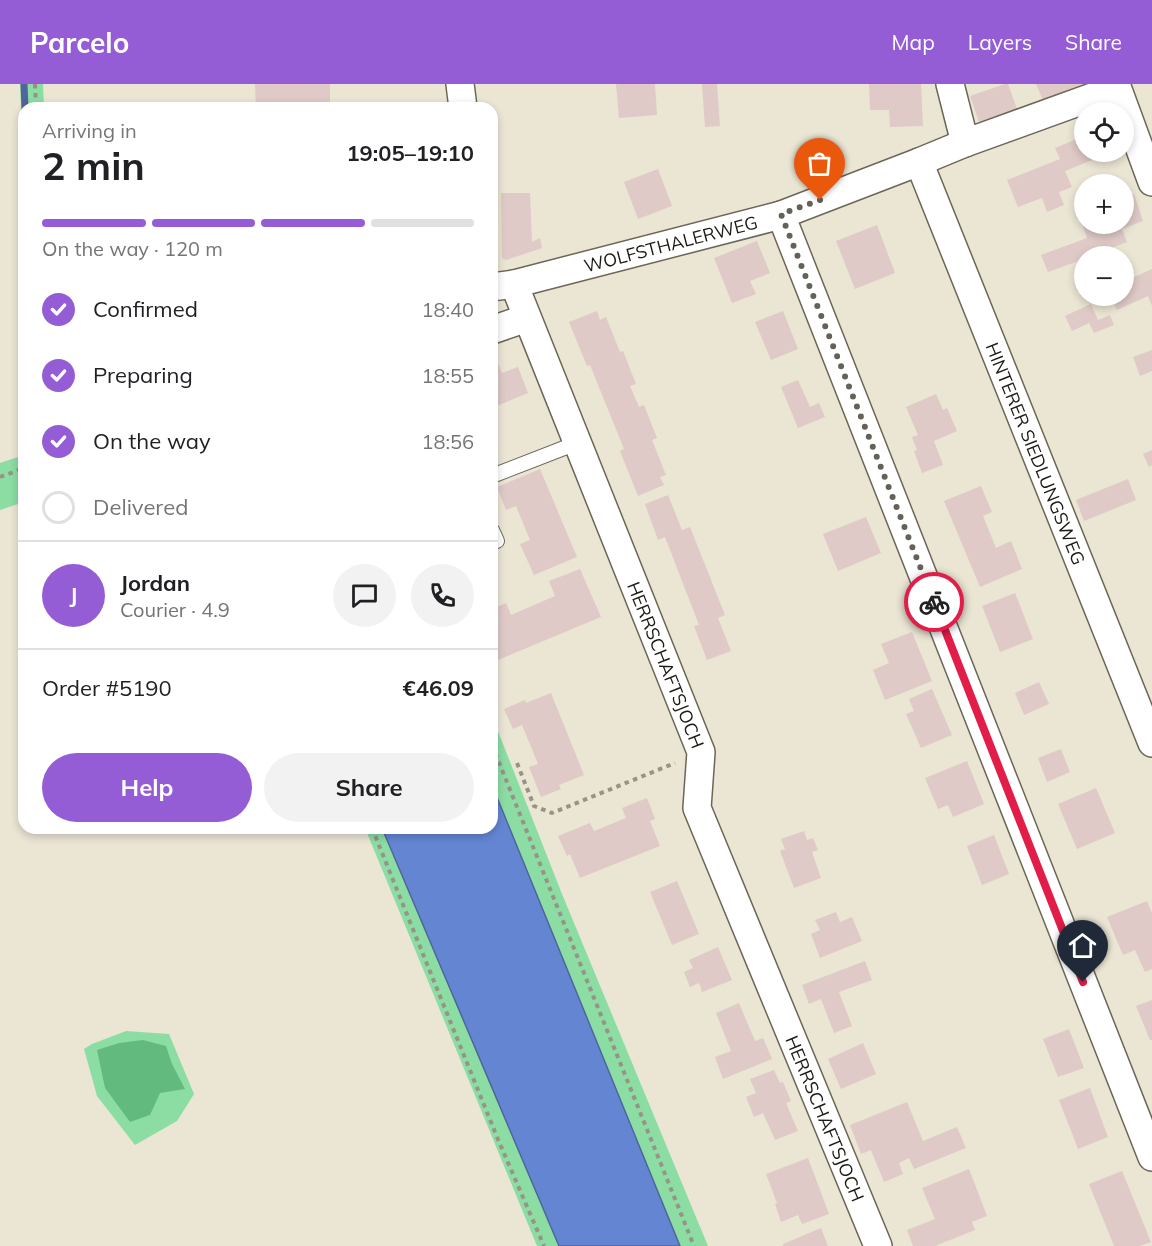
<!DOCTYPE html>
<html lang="en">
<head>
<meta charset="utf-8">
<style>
	:root { --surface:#fff; --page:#f2f2f2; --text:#202124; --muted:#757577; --line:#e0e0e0; --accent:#955dd5 }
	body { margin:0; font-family:Mulish,sans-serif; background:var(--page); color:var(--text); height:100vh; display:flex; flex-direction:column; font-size:22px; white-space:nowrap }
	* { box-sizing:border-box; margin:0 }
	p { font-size:20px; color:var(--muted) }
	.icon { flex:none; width:33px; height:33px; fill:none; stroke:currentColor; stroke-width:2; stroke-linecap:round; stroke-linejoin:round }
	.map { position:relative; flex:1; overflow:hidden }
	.panel { position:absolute; left:18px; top:18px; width:480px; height:732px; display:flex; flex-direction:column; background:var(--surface); border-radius:18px; box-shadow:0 3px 9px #0003 }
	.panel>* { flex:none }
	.buttons { position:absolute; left:1074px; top:18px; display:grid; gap:12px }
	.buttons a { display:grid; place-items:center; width:60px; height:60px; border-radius:50%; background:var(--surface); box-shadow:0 3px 9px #0003; font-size:30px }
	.pin { position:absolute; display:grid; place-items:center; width:51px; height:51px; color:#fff; margin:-62px -26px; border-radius:50% 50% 50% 0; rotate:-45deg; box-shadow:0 0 6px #0007 }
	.pin .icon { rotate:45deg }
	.courier { position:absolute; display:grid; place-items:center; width:60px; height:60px; margin:-30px; border:4px solid #e11d48; border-radius:50%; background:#fff; color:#222; box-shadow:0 2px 8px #0007 }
	.headline em { font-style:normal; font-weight:700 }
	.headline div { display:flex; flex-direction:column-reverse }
	.headline { display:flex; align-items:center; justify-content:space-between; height:102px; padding:0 24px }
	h1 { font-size:39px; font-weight:700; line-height:45px }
	.bar { display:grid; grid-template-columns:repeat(4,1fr); gap:9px 6px; align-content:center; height:72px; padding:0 24px }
	.bar i { height:8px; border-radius:4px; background:var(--line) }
	.bar .current { background:var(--accent) }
	.bar p { grid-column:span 4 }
	.line { display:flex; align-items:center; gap:15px; padding:0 24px; border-top:2px solid var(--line) }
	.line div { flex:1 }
	.round { display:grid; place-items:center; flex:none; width:63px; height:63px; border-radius:32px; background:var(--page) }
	ol { padding:0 24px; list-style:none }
	li { display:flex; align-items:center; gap:18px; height:66px }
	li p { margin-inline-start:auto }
	li .icon { padding:6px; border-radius:50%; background:var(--accent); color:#fff; stroke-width:4 }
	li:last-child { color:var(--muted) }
	li i { width:33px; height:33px; border:3px solid var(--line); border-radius:50% }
	.primary-button { display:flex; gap:12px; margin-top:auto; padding:12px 24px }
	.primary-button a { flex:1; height:69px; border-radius:36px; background:var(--accent); color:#fff; font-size:24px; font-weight:700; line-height:69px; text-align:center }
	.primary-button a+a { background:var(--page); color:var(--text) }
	header { display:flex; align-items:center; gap:36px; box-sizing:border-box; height:84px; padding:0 30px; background:var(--accent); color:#fff }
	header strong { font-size:28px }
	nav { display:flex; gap:33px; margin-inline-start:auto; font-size:21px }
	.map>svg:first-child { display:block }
	.green { fill:#8cdda4 }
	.forest { fill:#63ba7f }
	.water { fill:#6486d2; stroke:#4e6699; stroke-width:1.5 }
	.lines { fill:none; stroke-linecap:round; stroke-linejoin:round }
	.stream { stroke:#4e6699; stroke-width:7 }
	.building { fill:#dfcac7 }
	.lane-casing { stroke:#6b6657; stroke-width:16 }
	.street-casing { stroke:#6b6657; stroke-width:30 }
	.path { stroke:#979386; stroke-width:4; stroke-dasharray:4.5 4.5; stroke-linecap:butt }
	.lane { stroke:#fff; stroke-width:14 }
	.street { stroke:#fff; stroke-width:27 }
	.done { stroke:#646157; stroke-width:6; stroke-dasharray:0 10.8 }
	.route { stroke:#e11d48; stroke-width:8 }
	.labels { text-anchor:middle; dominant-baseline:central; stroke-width:4.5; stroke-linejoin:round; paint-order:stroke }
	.street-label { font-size:18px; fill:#1c1a14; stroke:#fff }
</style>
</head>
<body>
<header>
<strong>Parcelo</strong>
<nav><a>Map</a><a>Layers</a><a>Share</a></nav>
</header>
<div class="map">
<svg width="1152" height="1162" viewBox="0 0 1152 1162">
	<rect width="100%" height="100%" fill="#ebe5d4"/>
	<g class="green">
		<polygon points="20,0 43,0 44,24 24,24 24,102"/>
		<polygon points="24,371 24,418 0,426 0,379"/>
		<polygon points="492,632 562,810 708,1162 537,1162 365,744 492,744"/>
		<polygon points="126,947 169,950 194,1010 177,1037 135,1061 97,1012 84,965 92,960"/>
	</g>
	<polygon class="forest" points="143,956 166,962 172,980 185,1005 160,1009 150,1031 130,1038 105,1004 97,966 119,959"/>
	<polygon class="water" points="492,701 680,1162 559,1162 382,744 492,744"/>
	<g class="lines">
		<polyline class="stream" points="24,0 25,24"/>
	</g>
	<g class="building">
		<polygon points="255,0 330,0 330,24 256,24"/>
		<polygon points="616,0 655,0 657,31 619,34"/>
		<polygon points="702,0 717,0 720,42 705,43"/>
		<polygon points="869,0 921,0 923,42 890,43 889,26 870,26"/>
		<polygon points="1005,0 1008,0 1017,25 979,38 970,12"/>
		<polygon points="1036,0 1082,0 1043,16"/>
		<polygon points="1084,52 1084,68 1112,68 1065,87 1072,103 1059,108 1064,121 1047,128 1042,114 1018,123 1007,96 1060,75 1055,64"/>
		<polygon points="658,85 672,122 638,135 624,98"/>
		<polygon points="501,109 530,109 532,158 540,154 542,164 506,176 502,174"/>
		<polygon points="1134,110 1143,137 1122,145 1127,158 1090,172 1084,172 1084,175 1048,188 1041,171 1087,154 1079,131 1084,129 1084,140 1124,140 1124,114"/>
		<polygon points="877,141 895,189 855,205 836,157"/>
		<polygon points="757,157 770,189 750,197 756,210 732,219 714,174"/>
		<polygon points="1126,185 1130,195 1152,185 1152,222 1148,212 1117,226 1111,212 1124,212 1124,186"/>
		<polygon points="1091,220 1098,236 1110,231 1114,241 1094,249 1089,239 1072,247 1065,232"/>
		<polygon points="597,227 600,236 606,233 620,268 623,267 636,300 630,302 639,323 644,321 657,354 652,356 666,391 660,393 664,401 638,412 620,367 624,365 590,281 587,282 569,238"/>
		<polygon points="783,227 798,265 771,276 755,238"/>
		<polygon points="492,264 502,289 518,283 528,309 492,324"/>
		<polygon points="1152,266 1152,287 1140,292 1133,273"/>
		<polygon points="798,296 810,323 819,319 825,333 798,344 781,303"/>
		<polygon points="936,310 943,326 947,324 957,347 934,357 943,381 922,389 914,367 917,366 912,353 918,351 906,323"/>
		<polygon points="1152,366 1152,381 1149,383 1143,370"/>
		<polygon points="540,385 577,473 534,491 520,460 530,456 516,422 506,426 497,403"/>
		<polygon points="1128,395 1136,416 1084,437 1076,416"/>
		<polygon points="981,402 992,428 983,432 996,464 1011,457 1022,485 980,503 944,417"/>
		<polygon points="668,411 682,446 690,443 725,531 718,534 731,567 707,576 694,542 699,541 665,453 658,456 645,420"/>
		<polygon points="866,433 881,469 838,487 823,450"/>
		<polygon points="580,485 601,533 493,578 492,525 506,519 511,531 555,512 549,497"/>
		<polygon points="1015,509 1033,555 1000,568 982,522"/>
		<polygon points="912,548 932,597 885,616 873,586 889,579 881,560"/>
		<polygon points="1039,598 1049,620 1024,631 1015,609"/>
		<polygon points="932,605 952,651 921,664 906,630 914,627 909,615"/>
		<polygon points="551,609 584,691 559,701 561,705 541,713 529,683 538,680 522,641 513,645 504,625 525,616 526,619"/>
		<polygon points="1061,665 1070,688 1047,698 1038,674"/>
		<polygon points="967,677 984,720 953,733 948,721 938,725 925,694"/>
		<polygon points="1096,704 1115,749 1077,765 1058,720"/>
		<polygon points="647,714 655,735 650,737 660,762 580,794 570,770 567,772 558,752 590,739 594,747 626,734 622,724"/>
		<polygon points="804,747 807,756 813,754 818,766 812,768 821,794 794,804 780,767 785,765 781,755"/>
		<polygon points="994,751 1009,790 982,801 967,762"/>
		<polygon points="677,797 699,850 672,861 650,808"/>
		<polygon points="1147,817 1152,829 1152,885 1145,888 1135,866 1123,871 1107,833"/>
		<polygon points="836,828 840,838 852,833 862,857 820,874 811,850 820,846 815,836"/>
		<polygon points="718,863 732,896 702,908 699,899 690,903 684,888 693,884 689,876"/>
		<polygon points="865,877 872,896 839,908 852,942 834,949 821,915 809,920 802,901"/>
		<polygon points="1152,916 1152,956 1150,956 1136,922"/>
		<polygon points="739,919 755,957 763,954 772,975 723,995 715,973 731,967 716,929"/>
		<polygon points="1069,945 1084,984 1058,993 1043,955"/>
		<polygon points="863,959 876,990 841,1005 828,975"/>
		<polygon points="774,986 780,999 783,998 791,1017 786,1019 798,1047 775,1056 763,1029 754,1033 746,1013 756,1009 750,995"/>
		<polygon points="1090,1004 1108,1053 1078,1065 1059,1016"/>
		<polygon points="907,1018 923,1057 957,1043 966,1064 914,1085 909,1074 899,1079 903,1090 884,1098 871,1066 861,1070 850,1041"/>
		<polygon points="808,1074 829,1130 802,1140 798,1131 781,1138 775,1120 777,1119 766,1090"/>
		<polygon points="969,1085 987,1132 972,1138 975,1146 935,1162 913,1162 907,1146 935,1135 922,1104"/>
		<polygon points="1122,1087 1151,1158 1140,1162 1114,1162 1089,1100"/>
		<polygon points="821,1144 828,1162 783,1162 783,1160"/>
	</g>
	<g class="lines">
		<g class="lane-casing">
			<g id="lane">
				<polyline points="492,392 577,359"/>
				<polyline points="492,446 497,457"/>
			</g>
		</g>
		<g class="street-casing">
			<g id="street">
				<polyline points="460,0 463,24"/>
				<polyline points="950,0 965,59"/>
				<polyline points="1116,0 1152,98"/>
				<path id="s1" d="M 919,78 L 1152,659"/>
				<polyline points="781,131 1152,1073"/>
				<path id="s2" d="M 514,200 L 701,668 L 697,724 L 878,1162"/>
				<path id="s3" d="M 492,203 L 514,200 L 781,131 L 919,78 L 965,59 L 1117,4"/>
				<polyline points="492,246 527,234"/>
			</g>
		</g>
		<g class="path">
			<polyline points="35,0 36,24"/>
			<polyline points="0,393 24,384"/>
			<polyline points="492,661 694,1162"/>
			<polyline points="517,679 534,722 552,729 675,679"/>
			<polyline points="372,744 497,1053 544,1162"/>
		</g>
		<use href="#lane" class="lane"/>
		<use href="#street" class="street"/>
	</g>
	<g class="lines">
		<polyline class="done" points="820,116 781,130 934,518"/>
		<polyline class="route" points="934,518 1083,898"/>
	</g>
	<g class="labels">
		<g class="street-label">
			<text stroke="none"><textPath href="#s3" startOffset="184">WOLFSTHALERWEG</textPath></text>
			<text stroke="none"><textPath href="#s1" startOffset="314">HINTERER SIEDLUNGSWEG</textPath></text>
			<text stroke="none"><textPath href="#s2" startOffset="410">HERRSCHAFTSJOCH</textPath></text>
			<text stroke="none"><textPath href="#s2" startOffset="896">HERRSCHAFTSJOCH</textPath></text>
		</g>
	</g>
</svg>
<div class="buttons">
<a><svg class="icon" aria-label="locate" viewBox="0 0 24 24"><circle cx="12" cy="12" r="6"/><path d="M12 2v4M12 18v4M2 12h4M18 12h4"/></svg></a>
<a>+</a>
<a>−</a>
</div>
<div class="pin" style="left:820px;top:116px;background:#ea580c"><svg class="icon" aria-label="bag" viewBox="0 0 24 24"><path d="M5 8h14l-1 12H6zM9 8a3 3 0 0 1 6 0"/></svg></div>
<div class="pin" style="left:1083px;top:898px;background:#1f2937"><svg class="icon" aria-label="home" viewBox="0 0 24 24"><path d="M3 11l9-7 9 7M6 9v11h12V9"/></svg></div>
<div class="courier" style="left:934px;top:518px"><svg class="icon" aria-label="bike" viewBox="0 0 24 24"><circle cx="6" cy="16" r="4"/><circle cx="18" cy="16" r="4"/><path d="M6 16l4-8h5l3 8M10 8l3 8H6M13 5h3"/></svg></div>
<section class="panel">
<div class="headline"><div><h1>2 min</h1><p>Arriving in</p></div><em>19:05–19:10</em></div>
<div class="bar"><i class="current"></i><i class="current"></i><i class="current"></i><i></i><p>On the way · 120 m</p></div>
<ol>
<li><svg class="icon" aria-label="check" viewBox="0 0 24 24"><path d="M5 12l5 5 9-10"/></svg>Confirmed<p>18:40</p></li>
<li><svg class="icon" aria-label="check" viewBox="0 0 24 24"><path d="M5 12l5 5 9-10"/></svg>Preparing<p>18:55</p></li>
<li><svg class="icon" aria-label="check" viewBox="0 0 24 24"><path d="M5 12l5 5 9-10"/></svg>On the way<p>18:56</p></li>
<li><i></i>Delivered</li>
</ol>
<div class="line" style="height:108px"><b class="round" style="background:var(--accent);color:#fff">J</b><div><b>Jordan</b><p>Courier · 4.9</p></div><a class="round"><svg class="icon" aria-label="chat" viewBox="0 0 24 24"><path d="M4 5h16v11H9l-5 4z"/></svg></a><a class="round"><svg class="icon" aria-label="phone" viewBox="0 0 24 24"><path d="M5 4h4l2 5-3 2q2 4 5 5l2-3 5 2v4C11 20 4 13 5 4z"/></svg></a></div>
<div class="line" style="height:78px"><div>Order #5190</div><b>€46.09</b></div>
<div class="primary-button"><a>Help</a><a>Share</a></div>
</section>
</div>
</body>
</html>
